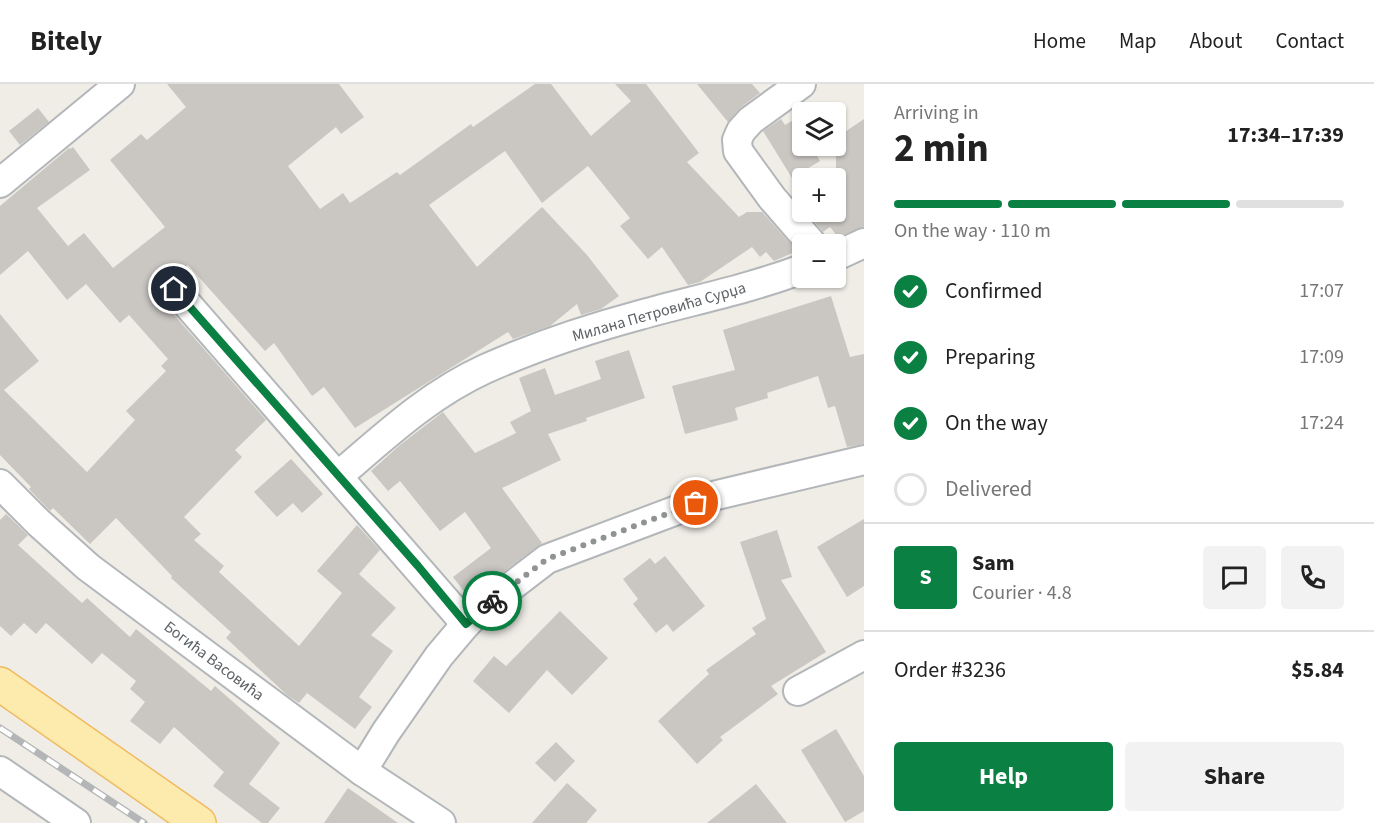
<!DOCTYPE html>
<html lang="en">
<head>
<meta charset="utf-8">
<style>
	:root { --surface:#fff; --page:#f2f2f2; --text:#222; --muted:#767676; --line:#e0e0e0; --accent:#0b8043 }
	body { margin:0; font-family:"Source Sans 3",sans-serif; background:var(--page); color:var(--text); height:100vh; display:flex; flex-direction:column; font-size:22px; white-space:nowrap }
	* { box-sizing:border-box; margin:0 }
	p { font-size:20px; color:var(--muted) }
	.icon { flex:none; width:33px; height:33px; fill:none; stroke:currentColor; stroke-width:2; stroke-linecap:round; stroke-linejoin:round }
	.map { position:relative; flex:1; overflow:hidden }
	.sheet { display:flex; flex-direction:column; background:var(--surface); width:510px }
	.sheet>* { flex:none }
	.tools { position:absolute; left:792px; top:18px; display:grid; gap:12px }
	.tools a { display:grid; place-items:center; width:54px; height:54px; border-radius:6px; background:var(--surface); box-shadow:0 2px 4px #0004; font-size:30px }
	.pin { position:absolute; display:grid; place-items:center; width:51px; height:51px; color:#fff; margin:-26px; border:3px solid #fff; border-radius:50%; box-shadow:0 2px 6px #0007 }
	.courier { position:absolute; display:grid; place-items:center; width:60px; height:60px; margin:-30px; border:4px solid #0b8043; border-radius:50%; background:#fff; color:#222; box-shadow:0 2px 8px #0007 }
	.summary em { font-style:normal; font-weight:700 }
	.summary div { display:flex; flex-direction:column-reverse }
	.summary { display:flex; align-items:center; justify-content:space-between; height:102px; padding:0 30px }
	h1 { font-size:39px; font-weight:700; line-height:45px }
	.bar { display:grid; grid-template-columns:repeat(4,1fr); gap:9px 6px; align-content:center; height:72px; padding:0 30px }
	.bar i { height:8px; border-radius:4px; background:var(--line) }
	.bar .on { background:var(--accent) }
	.bar p { grid-column:span 4 }
	.line { display:flex; align-items:center; gap:15px; padding:0 30px; border-top:2px solid var(--line) }
	.line div { flex:1 }
	.round { display:grid; place-items:center; flex:none; width:63px; height:63px; border-radius:6px; background:var(--page) }
	ol { padding:0 30px; list-style:none }
	li { display:flex; align-items:center; gap:18px; height:66px }
	li p { margin-inline-start:auto }
	li .icon { padding:6px; border-radius:50%; background:var(--accent); color:#fff; stroke-width:4 }
	li:last-child { color:var(--muted) }
	li i { width:33px; height:33px; border:3px solid var(--line); border-radius:50% }
	.action { display:flex; gap:12px; margin-top:auto; padding:12px 30px }
	.action a { flex:1; height:69px; border-radius:6px; background:var(--accent); color:#fff; font-size:24px; font-weight:700; line-height:69px; text-align:center }
	.action a+a { background:var(--page); color:var(--text) }
	header { display:flex; align-items:center; gap:36px; box-sizing:border-box; height:84px; padding:0 30px; background:var(--surface); border-bottom:2px solid var(--line) }
	header strong { font-size:28px }
	nav { display:flex; gap:33px; margin-inline-start:auto; font-size:21px }
	main { display:flex; flex:1; min-height:0 }
	.map>svg:first-child { display:block }
	.building { fill:#cac7c3 }
	.lines { fill:none; stroke-linecap:round; stroke-linejoin:round }
	.minor-casing { stroke:#b3b7ba; stroke-width:32 }
	.major-casing { stroke:#efbb60; stroke-width:36 }
	.minor { stroke:#fff; stroke-width:28 }
	.major { stroke:#fdeaad; stroke-width:33 }
	.rail-casing { stroke:#b4b5b6; stroke-width:7 }
	.rail { stroke:#fff; stroke-width:4.5; stroke-dasharray:14; stroke-linecap:butt }
	.done { stroke:#909393; stroke-width:6; stroke-dasharray:0 10.8 }
	.route { stroke:#0b8043; stroke-width:8 }
	.labels { text-anchor:middle; dominant-baseline:central; stroke-width:6; stroke-linejoin:round; paint-order:stroke }
	.street-label { font-size:16px; fill:#5d6266; stroke:#fff }
</style>
</head>
<body>
<header>
<strong>Bitely</strong>
<nav><a>Home</a><a>Map</a><a>About</a><a>Contact</a></nav>
</header>
<main>
<div class="map">
<svg width="864" height="739" viewBox="0 0 864 739">
	<rect width="100%" height="100%" fill="#efede6"/>
	<g class="building">
		<polygon points="167,0 339,0 364,33 341,50 336,43 288,82 320,125 343,109 350,119 397,88 400,91 471,40 473,43 535,0 551,0 591,52 631,17 615,0 646,0 699,69 687,78 739,133 747,128 762,128 797,167 774,177 766,168 760,173 752,163 700,198 688,201 662,163 648,175 620,142 630,134 588,82 542,119 505,67 429,121 477,183 542,123 587,171 619,212 601,225 581,231 577,220 550,242 513,255 508,248 355,344 324,303 312,312 274,259 265,267 188,181 178,189 170,189 163,193 159,199 158,207 155,209 266,336 235,366 242,373 184,433 201,450 194,456 224,482 219,488 299,562 342,509 317,487 357,441 380,466 359,490 396,524 371,551 393,567 359,613 372,623 355,645 307,609 299,619 287,611 226,554 231,548 171,494 172,492 116,434 90,460 53,424 50,427 29,405 31,403 0,371 0,230 39,277 4,306 87,388 135,336 126,327 166,287 161,282 168,275 129,231 120,239 86,200 67,216 28,167 0,191 0,122 69,64 70,65 73,63 90,86 37,124 68,162 84,149 113,184 165,143 110,76 141,50 147,56 186,23"/>
		<polygon points="697,0 752,0 760,9 741,23 728,38"/>
		<polygon points="38,24 49,38 20,61 9,47"/>
		<polygon points="781,35 785,41 795,35 802,48 802,62 811,62 820,77 792,94 763,47"/>
		<polygon points="864,35 864,143 838,153 830,143 823,148 806,128 836,128 836,54"/>
		<polygon points="831,212 850,273 864,270 864,360 847,363 835,322 828,324 818,292 767,309 768,314 735,324 738,336 685,350 672,302 735,286 723,246"/>
		<polygon points="629,266 645,314 586,334 587,337 548,350 561,376 502,404 542,459 469,514 453,493 491,464 465,428 440,447 400,397 388,407 371,387 400,361 443,328 475,369 516,349 510,338 531,327 519,294 545,284 555,311 601,295 595,277"/>
		<polygon points="291,375 323,410 302,429 293,419 277,433 254,408"/>
		<polygon points="6,430 28,451 18,461 82,519 87,514 130,553 136,545 211,607 215,602 280,659 249,700 280,724 268,739 262,739 213,702 224,688 174,643 160,660 130,637 145,618 130,605 136,597 102,569 92,580 46,539 36,550 24,539 11,552 0,542 0,436"/>
		<polygon points="864,435 864,502 847,513 817,463"/>
		<polygon points="777,446 792,493 781,496 826,568 771,602 778,610 720,653 723,656 697,680 658,637 709,590 706,586 756,550 752,544 766,535 740,458"/>
		<polygon points="665,472 705,522 673,548 667,540 656,549 633,520 638,515 623,495 650,474 655,480"/>
		<polygon points="560,527 608,574 572,611 547,586 509,629 473,597 494,572 506,582"/>
		<polygon points="836,645 864,692 864,727 845,738 801,666"/>
		<polygon points="556,658 575,677 555,698 535,679"/>
		<polygon points="567,699 597,726 586,739 532,739"/>
		<polygon points="756,700 787,739 707,739"/>
		<polygon points="348,704 398,739 324,739"/>
	</g>
	<g class="lines">
		<g class="minor-casing">
			<g id="minor">
				<polyline points="801,0 751,36 741,47 737,56 738,67 772,114 812,160"/>
				<polyline points="0,99 120,0"/>
				<polyline points="836,172 864,159"/>
				<polyline points="174,205 466,540"/>
				<path d="M 338,392 C 384,353 428,311 485,285 C 534,263 588,245 640,231 C 694,216 749,205 802,185"/>
				<polyline points="0,400 39,439 88,483 362,687 441,739"/>
				<polyline points="798,607 864,571"/>
				<polyline points="0,687 76,739"/>
				<polyline points="362,687 386,648 439,572 466,540 479,527 547,475 717,411 864,376"/>
			</g>
		</g>
		<g class="major-casing">
			<polyline id="major" points="0,600 199,739"/>
		</g>
		<use href="#minor" class="minor"/>
		<use href="#major" class="major"/>
		<g class="rail-casing">
			<polyline id="rail" points="0,644 144,739"/>
		</g>
		<use href="#rail" class="rail"/>
	</g>
	<g class="lines">
		<polyline class="done" points="492,517 547,475 696,419"/>
		<polyline class="route" points="174,205 418,482 466,540 492,517"/>
	</g>
	<g class="labels">
		<g class="street-label">
			<text transform="translate(659 228) rotate(-16)">Милана Петровића Сурџа</text>
			<text transform="translate(214 577) rotate(37)">Богића Васовића</text>
		</g>
	</g>
</svg>
<div class="tools">
<a><svg class="icon" aria-label="layers" viewBox="0 0 24 24"><path d="M12 4l9 5-9 5-9-5zM3 14l9 5 9-5"/></svg></a>
<a>+</a>
<a>−</a>
</div>
<div class="pin" style="left:696px;top:419px;background:#ea580c"><svg class="icon" aria-label="bag" viewBox="0 0 24 24"><path d="M5 8h14l-1 12H6zM9 8a3 3 0 0 1 6 0"/></svg></div>
<div class="pin" style="left:174px;top:205px;background:#1f2937"><svg class="icon" aria-label="home" viewBox="0 0 24 24"><path d="M3 11l9-7 9 7M6 9v11h12V9"/></svg></div>
<div class="courier" style="left:492px;top:517px"><svg class="icon" aria-label="bike" viewBox="0 0 24 24"><circle cx="6" cy="16" r="4"/><circle cx="18" cy="16" r="4"/><path d="M6 16l4-8h5l3 8M10 8l3 8H6M13 5h3"/></svg></div>
</div>
<section class="sheet">
<div class="summary"><div><h1>2 min</h1><p>Arriving in</p></div><em>17:34–17:39</em></div>
<div class="bar"><i class="on"></i><i class="on"></i><i class="on"></i><i></i><p>On the way · 110 m</p></div>
<ol>
<li><svg class="icon" aria-label="check" viewBox="0 0 24 24"><path d="M5 12l5 5 9-10"/></svg>Confirmed<p>17:07</p></li>
<li><svg class="icon" aria-label="check" viewBox="0 0 24 24"><path d="M5 12l5 5 9-10"/></svg>Preparing<p>17:09</p></li>
<li><svg class="icon" aria-label="check" viewBox="0 0 24 24"><path d="M5 12l5 5 9-10"/></svg>On the way<p>17:24</p></li>
<li><i></i>Delivered</li>
</ol>
<div class="line" style="height:108px"><b class="round" style="background:var(--accent);color:#fff">S</b><div><b>Sam</b><p>Courier · 4.8</p></div><a class="round"><svg class="icon" aria-label="chat" viewBox="0 0 24 24"><path d="M4 5h16v11H9l-5 4z"/></svg></a><a class="round"><svg class="icon" aria-label="phone" viewBox="0 0 24 24"><path d="M5 4h4l2 5-3 2q2 4 5 5l2-3 5 2v4C11 20 4 13 5 4z"/></svg></a></div>
<div class="line" style="height:78px"><div>Order #3236</div><b>$5.84</b></div>
<div class="action"><a>Help</a><a>Share</a></div>
</section>
</main>
</body>
</html>
